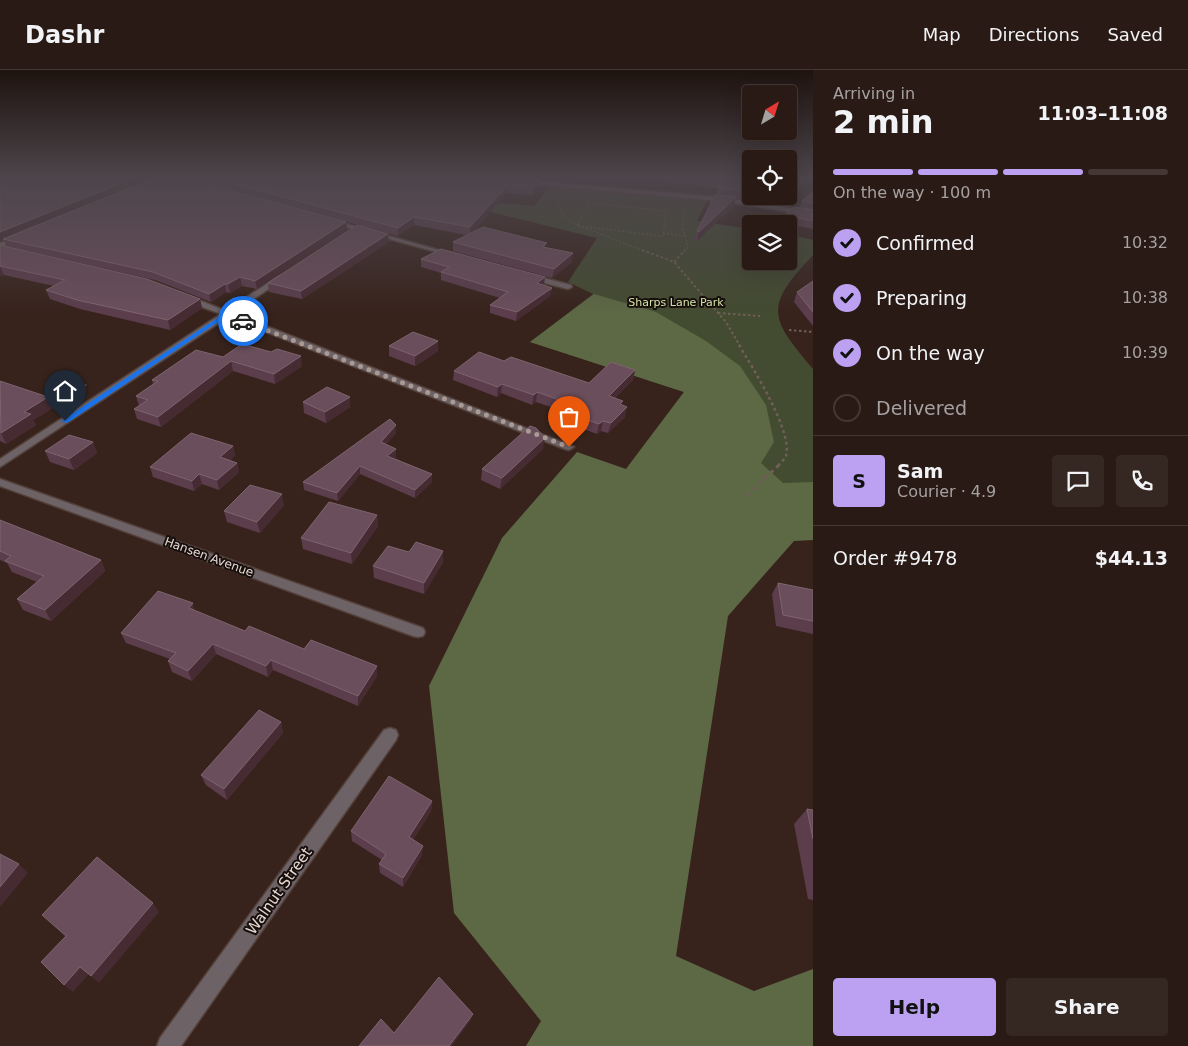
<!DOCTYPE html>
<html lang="en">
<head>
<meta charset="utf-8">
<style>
	:root { --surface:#291a15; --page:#352722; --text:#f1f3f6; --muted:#a5a1a0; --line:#453834; --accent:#bca0f2 }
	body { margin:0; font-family:"DejaVu Sans",sans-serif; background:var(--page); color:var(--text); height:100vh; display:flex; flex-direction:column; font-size:19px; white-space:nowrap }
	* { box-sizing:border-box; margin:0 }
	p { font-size:16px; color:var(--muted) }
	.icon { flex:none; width:28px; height:28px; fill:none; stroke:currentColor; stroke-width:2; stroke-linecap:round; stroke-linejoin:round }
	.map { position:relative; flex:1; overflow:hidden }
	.details { display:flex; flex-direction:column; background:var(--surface); width:375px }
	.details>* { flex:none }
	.needle { width:32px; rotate:38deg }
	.tools { position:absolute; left:742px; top:15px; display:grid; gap:10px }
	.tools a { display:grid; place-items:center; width:55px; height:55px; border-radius:5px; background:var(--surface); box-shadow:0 5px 20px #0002,0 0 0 1px var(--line); font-size:25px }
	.pin { position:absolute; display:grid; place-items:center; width:42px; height:42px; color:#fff; margin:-51px -21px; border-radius:50% 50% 50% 0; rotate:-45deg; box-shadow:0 0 5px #0007 }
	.pin .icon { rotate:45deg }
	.courier { position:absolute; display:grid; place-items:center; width:50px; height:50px; margin:-25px; border:4px solid #1a73e8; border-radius:50%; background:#fff; color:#222; box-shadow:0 1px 6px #0007 }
	.summary em { font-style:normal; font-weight:800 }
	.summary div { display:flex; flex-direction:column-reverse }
	.summary { display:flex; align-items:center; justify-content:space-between; height:85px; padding:0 20px }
	h1 { font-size:32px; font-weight:800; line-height:38px }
	.bar { display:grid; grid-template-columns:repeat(4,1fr); gap:8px 5px; align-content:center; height:60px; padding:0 20px }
	.bar i { height:6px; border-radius:4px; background:var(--line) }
	.bar .current { background:var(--accent) }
	.bar p { grid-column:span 4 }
	.line { display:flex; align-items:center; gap:12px; padding:0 20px; border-top:1px solid var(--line) }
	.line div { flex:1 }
	.round { display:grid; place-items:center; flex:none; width:52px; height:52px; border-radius:5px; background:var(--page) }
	ol { padding:0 20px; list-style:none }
	li { display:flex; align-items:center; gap:15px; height:55px }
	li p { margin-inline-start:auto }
	li .icon { padding:5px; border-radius:50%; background:var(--accent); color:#111; stroke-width:4 }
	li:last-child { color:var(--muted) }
	li i { width:28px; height:28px; border:2px solid var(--line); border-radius:50% }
	.button { display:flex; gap:10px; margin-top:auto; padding:10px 20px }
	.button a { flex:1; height:58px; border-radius:5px; background:var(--accent); color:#111; font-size:20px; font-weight:800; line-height:58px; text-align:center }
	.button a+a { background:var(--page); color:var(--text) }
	header { display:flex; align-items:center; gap:30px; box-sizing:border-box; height:70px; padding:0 25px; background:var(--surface); border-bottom:1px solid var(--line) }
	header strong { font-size:24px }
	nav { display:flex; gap:28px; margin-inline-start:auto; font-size:18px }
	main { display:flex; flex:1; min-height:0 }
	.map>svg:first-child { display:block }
	.green { fill:#434b31 }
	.forest { fill:#5d6845 }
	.water { fill:#657695 }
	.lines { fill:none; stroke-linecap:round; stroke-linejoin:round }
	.minor-casing { stroke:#53403a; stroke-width:3 }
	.path-far3 { stroke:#705f58; stroke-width:1; stroke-dasharray:2 2; stroke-linecap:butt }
	.path-far2 { stroke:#705f58; stroke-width:2; stroke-dasharray:2.5 2.5; stroke-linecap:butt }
	.path-far1 { stroke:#705f58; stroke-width:2.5; stroke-dasharray:3 3; stroke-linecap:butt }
	.path { stroke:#705f58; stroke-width:3; stroke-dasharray:4 4; stroke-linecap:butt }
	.minor { fill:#6d6265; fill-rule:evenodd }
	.wall { fill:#5b3d4c }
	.shaded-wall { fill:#462b33 }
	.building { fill:#6a4e5b; stroke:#7d646e }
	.route { fill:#1a73e8 }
	.done { stroke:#a99a94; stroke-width:5; stroke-dasharray:0 9 }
	.labels { text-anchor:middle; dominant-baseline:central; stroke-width:4; stroke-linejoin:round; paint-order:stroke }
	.far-park-label { font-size:11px; fill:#d0e4a6; stroke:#180f0c }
	.street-label { font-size:12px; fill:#e7dad5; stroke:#180f0c }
	.near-street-label { font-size:15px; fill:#e7dad5; stroke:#180f0c }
</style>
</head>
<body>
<header>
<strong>Dashr</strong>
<nav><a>Map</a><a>Directions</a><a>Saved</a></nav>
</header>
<main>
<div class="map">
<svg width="813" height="976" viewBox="0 0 813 976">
	<rect width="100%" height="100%" fill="#37231c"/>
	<path class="green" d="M 550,116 L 707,130 L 697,151 L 751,159 L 751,191 L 789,191 L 789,164 L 813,170 L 813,185 C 764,237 769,247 813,299 L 813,470 L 626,399 L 684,322 L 530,272 L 593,224 L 568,212 L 597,168 L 483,140 L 491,132 L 534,136 Z"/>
	<polygon class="forest" points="594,224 656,242 706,271 740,296 766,335 774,372 761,393 783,413 813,412 813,470 794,471 728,546 676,886 754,921 813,899 813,976 526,976 541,951 454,843 429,616 502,468 577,382 626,399 684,322 530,272"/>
	<polygon class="water" points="75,311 87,315 66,328 53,327 56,326 54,325"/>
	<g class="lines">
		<g class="minor-casing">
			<g id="minor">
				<polygon points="803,106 808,106 789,124 789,119"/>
				<polygon points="524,110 728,128 813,142 813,146 728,132 522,113"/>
				<polygon points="328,150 332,150 456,185 451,186 328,152"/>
				<polygon points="21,165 23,168 0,177 0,173"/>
				<polygon points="528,204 571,215 572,217 568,219 525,208 524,206"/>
				<polygon points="278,206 285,208 233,243 574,377 569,380 565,379 228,247 0,397 0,389 221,244 183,230 183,226 189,226 226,241"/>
				<polygon points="0,409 423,558 425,562 423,566 418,567 413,566 0,416"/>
				<polygon points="390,658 396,660 398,665 396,670 181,976 157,976 160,968 384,660"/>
			</g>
		</g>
		<g class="path-far3">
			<polyline points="557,129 563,146 573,153 646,182"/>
			<polygon points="588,133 667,141 663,166 577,156"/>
			<polyline points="663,163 685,166"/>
			<polyline points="684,182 688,177 682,154 685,140"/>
		</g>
		<g class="path-far2">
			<polyline points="642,180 674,192 726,252 740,276"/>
			<polyline points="674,192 685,180"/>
			<polyline points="718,243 760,246"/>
			<polyline points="789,260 813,262"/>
		</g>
		<path class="path-far1" d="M 739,275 C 752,297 793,361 786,386 C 785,389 781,392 779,395"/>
		<polyline class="path" points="747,425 780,394"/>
		<use href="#minor" class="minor"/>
	</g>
	<g class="wall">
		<polygon points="0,106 158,106 115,124 346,152 347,160 257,219 242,216 230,223 226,222 211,232 155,210 6,176 4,170 0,171"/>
		<polygon points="182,106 544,106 543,109 540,108 539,115 533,125 507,123 472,162 546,177 572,192 552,208 453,181 453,172 467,165 414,155 398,166"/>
		<polygon points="588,106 751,106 741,128 736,128 734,135 697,171 694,169 697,161 716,125 718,118 643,110"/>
		<polygon points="813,121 813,159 782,153 785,145 799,138 802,131"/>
		<polygon points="389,172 302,229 269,222 268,213"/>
		<polygon points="0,175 200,229 202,238 170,260 80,239 50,229 46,220 54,216 4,205 0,206"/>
		<polygon points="421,189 544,215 552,218 550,226 516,251 490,243 490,235 500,228 441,210 441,203 421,197"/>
		<polygon points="813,211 813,256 794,232 797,222"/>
		<polygon points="438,271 438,281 415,296 389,286 389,276"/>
		<polygon points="223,287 302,296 275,314 233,301 161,357 137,349 134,339 139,336 136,326 153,314 152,310"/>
		<polygon points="504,291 589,313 635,300 633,310 615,328 622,335 625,347 608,363 601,361 597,364 573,355 574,345 536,332 532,335 501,323 497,327 453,310 454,301"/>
		<polygon points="0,311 53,338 33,350 36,355 6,374 0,371"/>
		<polygon points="303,332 350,337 326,353 304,343"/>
		<polygon points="396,363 386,374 396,379 396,387 394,388 432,404 432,412 415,428 360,404 338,431 304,420 303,412"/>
		<polygon points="93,372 97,383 74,400 50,392 45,381"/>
		<polygon points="233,376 235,385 230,390 237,393 239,402 219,420 202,414 194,421 153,407 150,397"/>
		<polygon points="543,379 500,419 481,410 482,399"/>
		<polygon points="284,435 260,463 227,452 224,441"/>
		<polygon points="377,445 378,456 352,494 303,479 301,468"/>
		<polygon points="0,450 101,490 105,501 51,551 23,540 17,529 37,512 12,502 7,493 0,490"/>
		<polygon points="443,481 443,492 424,524 374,508 373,496 409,482"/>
		<polygon points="778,513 813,520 813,564 776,556 772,524"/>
		<polygon points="196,541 245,561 304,579 377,606 358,636 273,600 268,607 216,584 192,611 172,602 168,591 170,589 126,573 121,563"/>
		<polygon points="281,652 283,663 227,730 206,715 201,705"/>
		<polygon points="432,731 431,741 413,770 422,785 403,817 380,803 379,794 382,790 352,771 351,761"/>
		<polygon points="807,739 813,740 813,830 808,829 794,754"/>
	</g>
	<g class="shaded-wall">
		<polygon points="139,106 158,106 5,169 3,169 4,170 0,171 0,162"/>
		<polygon points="540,107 539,115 533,125 534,118"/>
		<polygon points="751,113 751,118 741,128 743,121"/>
		<polygon points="507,116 507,123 470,166 470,157"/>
		<polygon points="736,127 734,135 697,171 699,162"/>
		<polygon points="414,147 414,155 398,166 398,158"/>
		<polygon points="346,152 347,160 257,219 255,211"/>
		<polygon points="388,164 389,172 302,229 301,221"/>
		<polygon points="573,183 572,192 552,208 554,199"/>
		<polygon points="0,196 4,205 0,206"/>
		<polygon points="240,207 242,216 230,223 228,214"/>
		<polygon points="545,207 544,215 537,213"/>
		<polygon points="225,214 226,222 211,232 209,224"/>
		<polygon points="552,218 550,226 516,251 517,242"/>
		<polygon points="200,229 202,238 170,260 168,250"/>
		<polygon points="438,271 438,281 415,296 415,286"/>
		<polygon points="301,286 302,296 275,314 274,304"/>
		<polygon points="231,291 233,301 161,357 158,347"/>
		<polygon points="635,300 633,310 607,336 609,326"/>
		<polygon points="502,314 501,323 497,327 498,317"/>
		<polygon points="537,322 536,332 532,335 534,325"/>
		<polygon points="48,327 53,338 33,350 36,355 6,374 1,363 24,342"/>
		<polygon points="350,327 350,337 326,353 325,342"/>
		<polygon points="627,337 625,347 608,363 611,353"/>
		<polygon points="603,351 601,361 597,364 599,354"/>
		<polygon points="396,355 396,363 381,380 381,372"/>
		<polygon points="545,368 543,379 500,419 502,408"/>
		<polygon points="93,372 97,383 74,400 69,389"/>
		<polygon points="233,376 235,385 222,397 220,387"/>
		<polygon points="396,379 396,387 387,394 387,386"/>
		<polygon points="237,393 239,402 219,420 217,410"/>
		<polygon points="360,396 360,404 338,431 337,423"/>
		<polygon points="199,404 202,414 194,421 192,411"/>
		<polygon points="432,404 432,412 415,428 415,420"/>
		<polygon points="282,424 284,435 260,463 257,452"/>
		<polygon points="377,445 378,456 352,494 351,483"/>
		<polygon points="443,481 443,492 424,524 424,513"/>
		<polygon points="101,490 105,501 51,551 45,540"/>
		<polygon points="193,533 196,544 189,538"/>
		<polygon points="213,574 216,584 192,611 188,601"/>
		<polygon points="271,590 273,600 268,607 266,596"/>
		<polygon points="377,596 377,606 358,636 358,626"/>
		<polygon points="281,652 283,663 227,730 224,719"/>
		<polygon points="432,731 431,741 409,777 409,767"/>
		<polygon points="423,776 422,785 403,817 403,808"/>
		<polygon points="19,794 28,803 0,837 0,817"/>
		<polygon points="153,833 159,842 99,913 91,906"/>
		<polygon points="80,897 89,904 73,922 64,915"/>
		<polygon points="473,944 471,950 452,976 449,976"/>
	</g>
	<g class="building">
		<polygon points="0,106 139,106 0,162"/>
		<polygon points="160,106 179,106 346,152 255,211 240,207 228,214 225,214 209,224 153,202 3,169"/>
		<polygon points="206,106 529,106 540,107 534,118 507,116 470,157 414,147 398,158"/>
		<polygon points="678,106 751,106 751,113 743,121 718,118 722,111"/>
		<polygon points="813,121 813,133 802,131"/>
		<polygon points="715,125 736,127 699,162 697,161"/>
		<polygon points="794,137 813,140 813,151 785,145"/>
		<polygon points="357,155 388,164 301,221 268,213"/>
		<polygon points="483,157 547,173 543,177 573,183 554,199 453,172"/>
		<polygon points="0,175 147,209 200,229 168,250 77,230 46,220 65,210 0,196"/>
		<polygon points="441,179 545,207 537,213 552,218 517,242 490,235 508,222 441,202 449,197 421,189"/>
		<polygon points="813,211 813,242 797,222"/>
		<polygon points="413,262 438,271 415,286 389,276"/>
		<polygon points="242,274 271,282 277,279 301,286 274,304 231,291 158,347 134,339 148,330 136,326 158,311 152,310 196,280 223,287"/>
		<polygon points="479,282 504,291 511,287 589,313 611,292 635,300 609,326 623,331 620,334 627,337 611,353 603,351 599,354 574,345 582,338 537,322 534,325 502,314 498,317 454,301"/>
		<polygon points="0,311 48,327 24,342 31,344 1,363"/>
		<polygon points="327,317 350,327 325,342 303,332"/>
		<polygon points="390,349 396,355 381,372 396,379 387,386 432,404 415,420 360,396 337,423 303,412"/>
		<polygon points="530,356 536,358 545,368 502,408 482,399"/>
		<polygon points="191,363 233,376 220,387 237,393 217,410 199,404 192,411 150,397"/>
		<polygon points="69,365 93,372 69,389 45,381"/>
		<polygon points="250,415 282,424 257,452 224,441"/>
		<polygon points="329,432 377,445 351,483 301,468"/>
		<polygon points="0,450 101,490 45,540 17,529 44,506 5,491 11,486 0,481"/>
		<polygon points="416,472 443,481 424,513 373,496 388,476 409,482"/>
		<polygon points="778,513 813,520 813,551 783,545"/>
		<polygon points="158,521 193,533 189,538 245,561 249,556 304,579 311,570 377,596 358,626 271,590 266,596 213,574 188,601 168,591 176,583 121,563"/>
		<polygon points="259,640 281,652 224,719 201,705"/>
		<polygon points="389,706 432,731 409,767 423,776 403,808 379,794 386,784 351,761"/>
		<polygon points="807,739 813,740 813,769"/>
		<polygon points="0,784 19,794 0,817"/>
		<polygon points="97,787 153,833 91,906 80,897 64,915 41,892 66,866 42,845"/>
		<polygon points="439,907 473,944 449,976 359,976 381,949 394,963"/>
	</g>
	<linearGradient id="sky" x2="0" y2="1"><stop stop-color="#1e130f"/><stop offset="0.44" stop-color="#4d454b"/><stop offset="1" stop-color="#4d454b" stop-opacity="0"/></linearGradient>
	<rect width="813" height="243" fill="url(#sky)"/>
	<polygon class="route" points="225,243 246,251 243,252 227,246 67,353 61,351"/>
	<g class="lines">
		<polyline class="done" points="243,251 569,377"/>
	</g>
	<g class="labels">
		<g class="far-park-label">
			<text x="676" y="232">Sharps Lane Park</text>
		</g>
		<g class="street-label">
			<text transform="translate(209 487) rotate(20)">Hansen Avenue</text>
		</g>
		<g class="near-street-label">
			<text transform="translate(279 821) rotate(-55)">Walnut Street</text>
		</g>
	</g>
</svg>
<div class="tools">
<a><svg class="needle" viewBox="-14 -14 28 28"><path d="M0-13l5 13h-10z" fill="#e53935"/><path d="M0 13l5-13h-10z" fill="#a5a1a0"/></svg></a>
<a><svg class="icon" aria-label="locate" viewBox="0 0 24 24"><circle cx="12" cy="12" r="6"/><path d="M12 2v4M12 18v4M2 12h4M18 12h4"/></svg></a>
<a><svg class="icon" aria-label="layers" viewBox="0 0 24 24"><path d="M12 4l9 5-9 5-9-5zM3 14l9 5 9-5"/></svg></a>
</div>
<div class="pin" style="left:569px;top:377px;background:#ea580c"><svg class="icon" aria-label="bag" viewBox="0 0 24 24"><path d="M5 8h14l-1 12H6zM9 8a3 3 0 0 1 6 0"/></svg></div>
<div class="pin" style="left:65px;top:351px;background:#1f2937"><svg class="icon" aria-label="home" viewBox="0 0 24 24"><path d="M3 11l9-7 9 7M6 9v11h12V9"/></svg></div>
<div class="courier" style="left:243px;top:251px"><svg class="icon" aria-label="car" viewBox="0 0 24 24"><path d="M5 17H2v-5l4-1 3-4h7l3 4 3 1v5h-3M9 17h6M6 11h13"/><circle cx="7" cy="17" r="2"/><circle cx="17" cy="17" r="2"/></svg></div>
</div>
<section class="details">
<div class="summary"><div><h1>2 min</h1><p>Arriving in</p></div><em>11:03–11:08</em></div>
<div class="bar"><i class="current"></i><i class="current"></i><i class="current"></i><i></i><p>On the way · 100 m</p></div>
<ol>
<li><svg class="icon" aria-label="check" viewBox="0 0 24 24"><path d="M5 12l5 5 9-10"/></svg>Confirmed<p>10:32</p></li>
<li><svg class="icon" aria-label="check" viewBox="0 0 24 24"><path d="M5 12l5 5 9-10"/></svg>Preparing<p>10:38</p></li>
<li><svg class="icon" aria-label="check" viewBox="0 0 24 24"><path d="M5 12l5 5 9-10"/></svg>On the way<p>10:39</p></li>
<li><i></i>Delivered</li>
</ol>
<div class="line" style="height:90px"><b class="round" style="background:var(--accent);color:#111">S</b><div><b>Sam</b><p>Courier · 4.9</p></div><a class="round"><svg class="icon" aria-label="chat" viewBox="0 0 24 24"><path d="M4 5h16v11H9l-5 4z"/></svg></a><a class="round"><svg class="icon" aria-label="phone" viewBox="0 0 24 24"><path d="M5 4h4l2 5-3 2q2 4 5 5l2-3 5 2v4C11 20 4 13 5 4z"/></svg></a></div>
<div class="line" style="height:65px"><div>Order #9478</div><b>$44.13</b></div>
<div class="button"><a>Help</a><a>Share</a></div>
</section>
</main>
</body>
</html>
